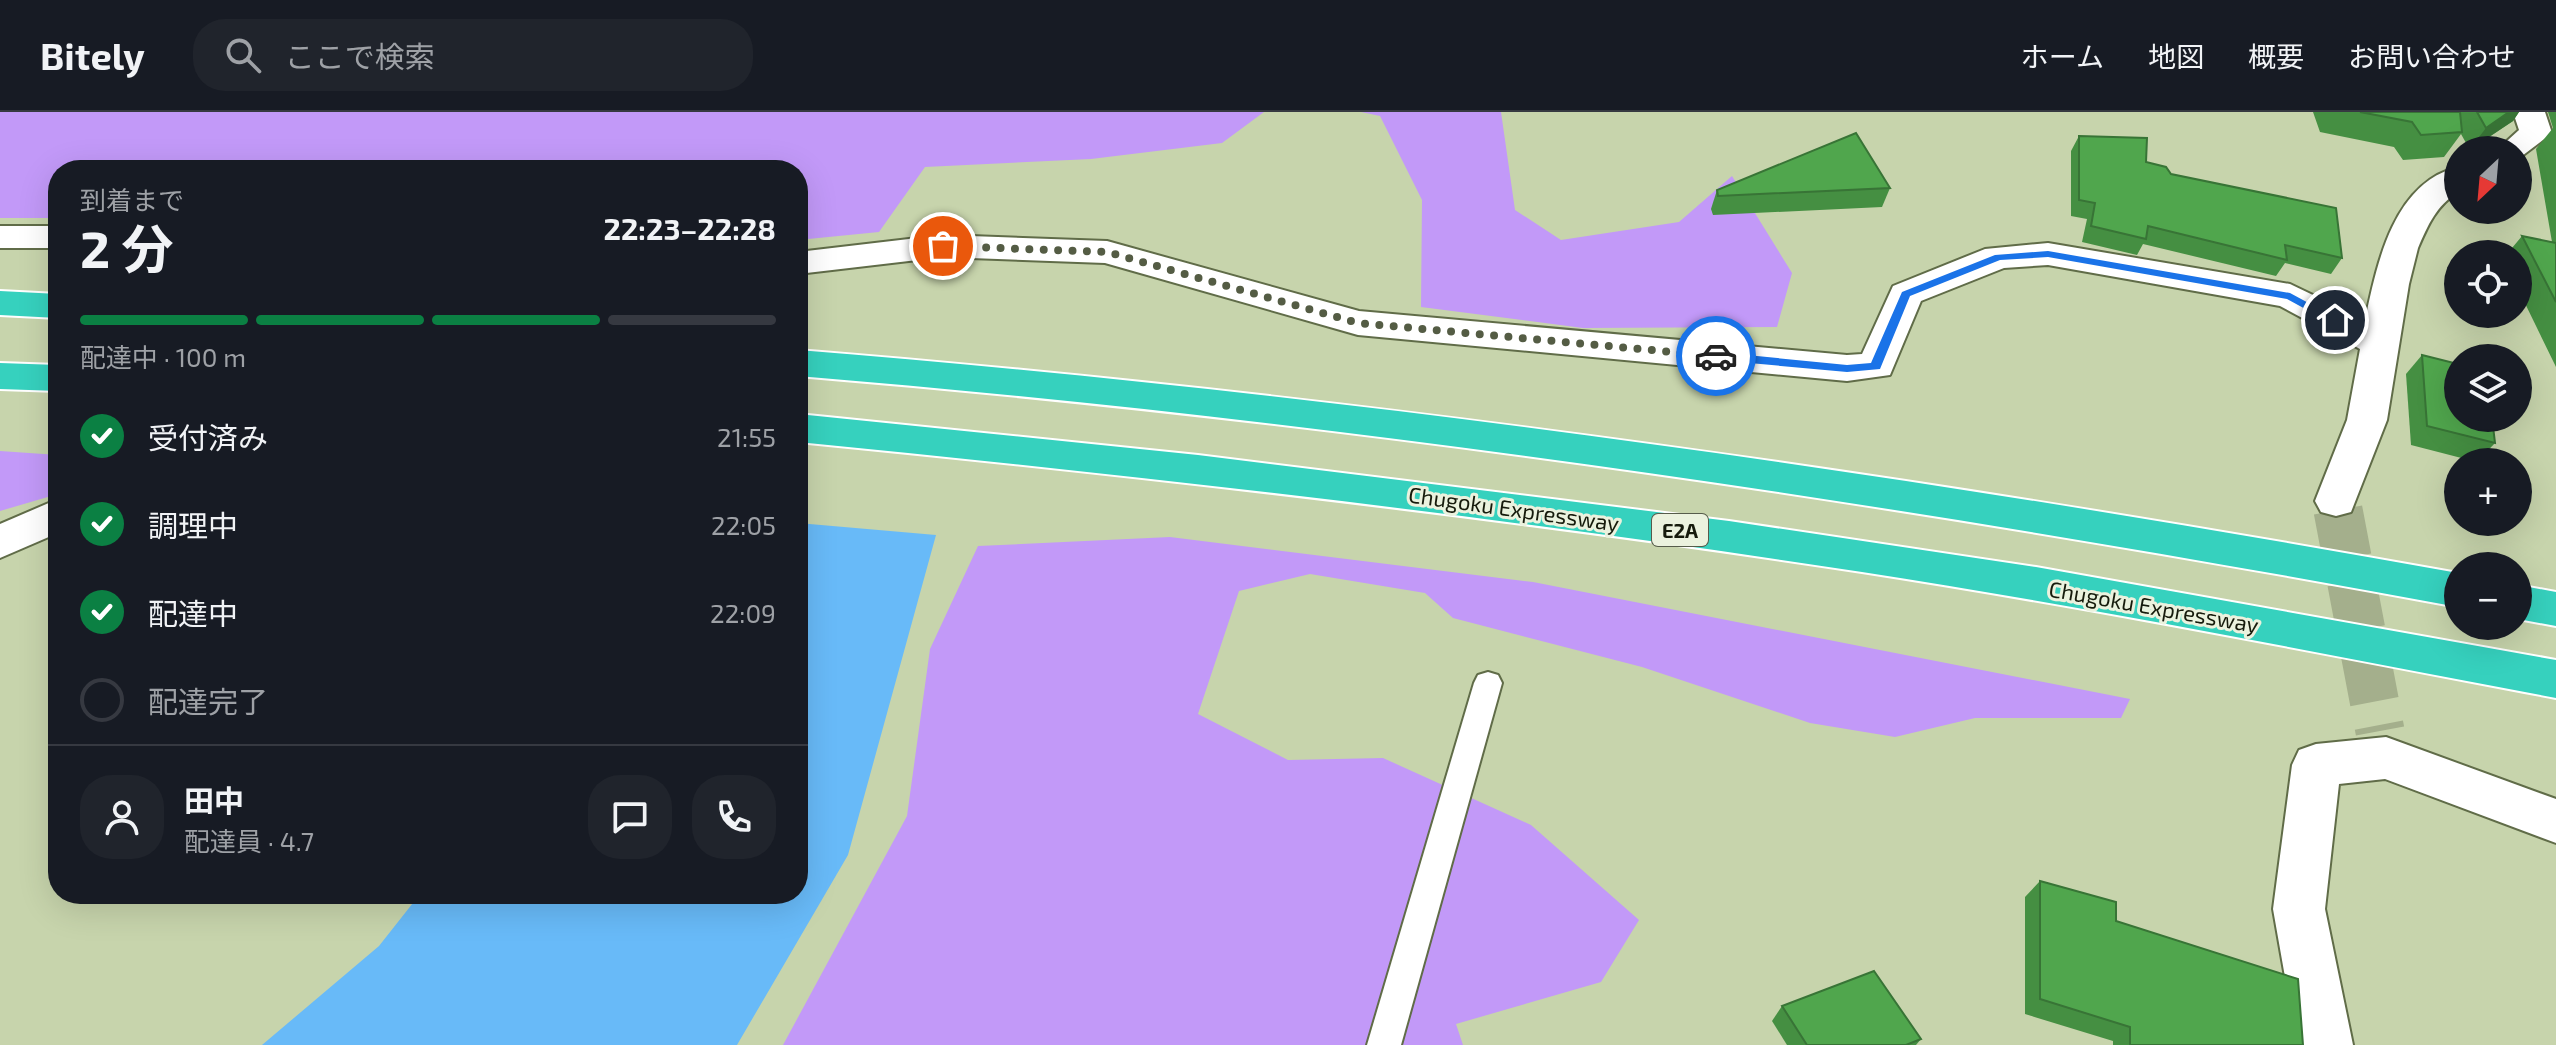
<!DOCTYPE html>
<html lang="ja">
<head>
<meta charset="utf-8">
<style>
	:root { --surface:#171b24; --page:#20242c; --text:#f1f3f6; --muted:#9ea1a6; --line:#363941; --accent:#0b8043 }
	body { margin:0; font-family:"Exo 2","Noto Sans JP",sans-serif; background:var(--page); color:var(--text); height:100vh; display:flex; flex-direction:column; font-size:30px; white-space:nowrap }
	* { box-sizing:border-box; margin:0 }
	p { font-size:26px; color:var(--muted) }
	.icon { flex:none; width:44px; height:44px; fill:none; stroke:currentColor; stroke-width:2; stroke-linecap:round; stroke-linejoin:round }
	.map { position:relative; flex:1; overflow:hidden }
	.panel { position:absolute; left:48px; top:48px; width:760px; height:744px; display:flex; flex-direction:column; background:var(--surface); border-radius:32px; box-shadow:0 8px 32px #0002 }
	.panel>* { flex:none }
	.needle { width:52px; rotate:206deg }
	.fabs { position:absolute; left:2444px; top:24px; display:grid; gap:16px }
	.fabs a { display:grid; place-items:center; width:88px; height:88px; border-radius:50%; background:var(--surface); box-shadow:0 8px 32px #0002; font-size:40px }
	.pin { position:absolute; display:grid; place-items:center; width:68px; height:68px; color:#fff; margin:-34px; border:4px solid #fff; border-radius:50%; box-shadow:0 2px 8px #0007 }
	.courier { position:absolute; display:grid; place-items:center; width:80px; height:80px; margin:-40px; border:6px solid #1a73e8; border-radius:50%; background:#fff; color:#222; box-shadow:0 2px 10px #0007 }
	.summary em { font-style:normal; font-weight:700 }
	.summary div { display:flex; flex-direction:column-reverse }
	.summary { display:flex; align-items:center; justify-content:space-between; height:136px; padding:0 32px }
	h1 { font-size:52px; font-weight:700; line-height:60px }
	.bar { display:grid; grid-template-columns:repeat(4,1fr); gap:12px 8px; align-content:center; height:96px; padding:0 32px }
	.bar i { height:10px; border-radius:6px; background:var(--line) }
	.bar .selected { background:var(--accent) }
	.bar p { grid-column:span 4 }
	.line { display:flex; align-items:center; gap:20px; padding:0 32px; border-top:2px solid var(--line) }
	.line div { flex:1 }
	.round { display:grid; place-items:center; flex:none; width:84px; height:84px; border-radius:32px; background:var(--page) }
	ol { padding:0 32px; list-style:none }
	li { display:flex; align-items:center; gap:24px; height:88px }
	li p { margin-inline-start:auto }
	li .icon { padding:8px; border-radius:50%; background:var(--accent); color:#fff; stroke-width:4 }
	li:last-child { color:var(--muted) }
	li i { width:44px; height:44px; border:4px solid var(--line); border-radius:50% }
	header { display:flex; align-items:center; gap:48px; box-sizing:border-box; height:112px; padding:0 40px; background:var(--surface); border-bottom:2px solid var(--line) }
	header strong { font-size:38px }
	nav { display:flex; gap:44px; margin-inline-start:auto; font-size:28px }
	.search { width:560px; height:72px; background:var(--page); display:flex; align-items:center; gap:20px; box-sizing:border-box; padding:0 28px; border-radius:32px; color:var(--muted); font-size:30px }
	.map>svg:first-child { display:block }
	.green { fill:#c299f8 }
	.water { fill:#68baf8 }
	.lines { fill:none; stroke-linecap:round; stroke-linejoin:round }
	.street-tunnel-far1 { stroke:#a4af8c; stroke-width:36; stroke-dasharray:36 18; stroke-linecap:butt }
	.street-tunnel { stroke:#a4af8c; stroke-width:49; stroke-dasharray:49 24; stroke-linecap:butt }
	.lane-casing { stroke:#606c48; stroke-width:4 }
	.street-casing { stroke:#606c48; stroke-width:4 }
	.highway-casing { stroke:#fff; stroke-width:4 }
	.lane { fill:#fff; fill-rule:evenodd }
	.street { fill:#fff; fill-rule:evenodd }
	.highway { fill:#36d1be; fill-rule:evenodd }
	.wall { fill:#458f42 }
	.shaded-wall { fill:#387436 }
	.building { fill:#50a64d; stroke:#387436; stroke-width:2 }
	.route { fill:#1a73e8 }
	.done { stroke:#545c44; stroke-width:8; stroke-dasharray:0 14.4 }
	.labels { text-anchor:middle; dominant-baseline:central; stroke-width:6; stroke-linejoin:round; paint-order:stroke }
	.shield { fill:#ebf2de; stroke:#565c4b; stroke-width:2 }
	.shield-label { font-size:20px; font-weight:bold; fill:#161b0c }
	.street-label { font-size:22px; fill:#161b0c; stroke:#ebf2de }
</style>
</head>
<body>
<header>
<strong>Bitely</strong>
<div class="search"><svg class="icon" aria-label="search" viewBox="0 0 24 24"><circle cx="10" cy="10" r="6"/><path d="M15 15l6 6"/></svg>ここで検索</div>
<nav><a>ホーム</a><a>地図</a><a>概要</a><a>お問い合わせ</a></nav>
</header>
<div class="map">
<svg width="2556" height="933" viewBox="0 0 2556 933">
	<rect width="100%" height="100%" fill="#c7d4ac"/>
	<g class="green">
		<polygon points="0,0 1264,0 1222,31 1091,47 925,55 879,120 798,128 798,58 58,58 58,106 0,106"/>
		<polygon points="1361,0 1501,0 1515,98 1561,128 1679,110 1732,64 1792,161 1777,215 1583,216 1421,195 1422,88 1380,4"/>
		<polygon points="0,339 58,343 58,382 0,399"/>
		<polygon points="1170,425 1533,470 2130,587 2121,606 1975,606 1895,625 1810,611 1642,555 1453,506 1425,481 1310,462 1239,479 1198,602 1288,648 1383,646 1531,713 1639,808 1601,870 1456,912 1463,933 783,933 907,704 930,537 978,434"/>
	</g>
	<polygon class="water" points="798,411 936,423 848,743 737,933 262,933 379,834 420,782 798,782"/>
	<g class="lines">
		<polyline class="street-tunnel-far1" points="2336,389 2338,400"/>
		<polyline class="street-tunnel" points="2338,398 2380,619"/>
		<g class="lane-casing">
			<polygon id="lane" points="1488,560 1498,563 1502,571 1401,933 1367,933 1474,571 1478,563"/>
		</g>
		<g class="street-casing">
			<g id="street">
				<polygon points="2513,0 2545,0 2552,21 2518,47 2518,38 2497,38 2519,18"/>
				<path d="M 2458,55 L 2458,80 C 2436,94 2428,113 2418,136 L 2409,172 L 2387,308 L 2351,400 L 2336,404 L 2321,400 L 2315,389 L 2347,308 L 2360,237 L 2280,194 L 2048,153 L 2004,156 L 1921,189 L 1890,263 L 1847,269 L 1358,223 L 1105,151 L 943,145 L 798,162 L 798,140 L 943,123 L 1107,129 L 1359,199 L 1847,243 L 1862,242 L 1893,174 L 1985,137 L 2048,131 L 2290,172 L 2365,208 C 2377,152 2393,71 2458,55 Z"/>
				<rect x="0" y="114" width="58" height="22"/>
				<polygon points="58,387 58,421 0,446 0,412"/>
				<polygon points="2386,625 2556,687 2556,731 2385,667 2339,672 2325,797 2353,933 2297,933 2273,797 2292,653 2299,638 2316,632"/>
			</g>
		</g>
		<g class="highway-casing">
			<g id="highway">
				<polygon points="0,179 58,182 58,206 0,203"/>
				<path d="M 798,238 C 1355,283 1909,362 2458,461 L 2458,495 C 1909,393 1355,310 798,264 Z"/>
				<polygon points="0,251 58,253 58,279 0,277"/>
				<path d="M 798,302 L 1198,343 L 1729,409 L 2036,455 L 2556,548 L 2556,586 C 2325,542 2094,496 1862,460 C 1509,406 1154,365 798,330 Z"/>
				<polygon points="2518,473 2556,480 2556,514 2518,507"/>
			</g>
		</g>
		<use href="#lane" class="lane"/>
		<use href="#street" class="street"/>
		<use href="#highway" class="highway"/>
	</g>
	<g class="wall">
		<polygon points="2313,0 2519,0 2513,9 2470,38 2461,22 2444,45 2403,48 2394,35 2320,20"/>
		<polygon points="2548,0 2556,0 2556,255 2518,177 2518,142 2507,142 2522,124 2552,130 2536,37 2553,16"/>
		<polygon points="2079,24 2146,50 2342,146 2331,162 2285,151 2276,164 2143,132 2137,143 2082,130 2087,107 2071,104 2071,39"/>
		<polygon points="1890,76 1882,95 1713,103 1711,97 1717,78"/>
		<polygon points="2422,243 2495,331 2477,350 2411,333 2406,262"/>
		<polygon points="2040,769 2116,809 2303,933 2113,933 2113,929 2025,902 2025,785"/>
		<polygon points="1782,894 1921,927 1916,933 1787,933 1772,909"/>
	</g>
	<polygon class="shaded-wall" points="2509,0 2519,0 2513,9 2469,38 2486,16"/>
	<g class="building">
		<polygon points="2360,0 2460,0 2462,20 2421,23 2412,10"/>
		<polygon points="2477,0 2509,0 2486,16"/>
		<polygon points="1856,21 1890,76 1718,84 1717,78"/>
		<polygon points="2079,24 2147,26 2146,50 2166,55 2171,62 2336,96 2342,146 2285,133 2287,148 2148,114 2146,127 2091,114 2095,91 2079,88"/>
		<polygon points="2522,124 2556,131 2556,190"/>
		<polygon points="2422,243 2458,252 2458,306 2492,306 2495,331 2427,314"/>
		<polygon points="2040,769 2116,790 2116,809 2298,867 2303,933 2130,933 2130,915 2040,887"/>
		<polygon points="1874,859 1921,927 1906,933 1807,933 1782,894"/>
	</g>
	<polygon class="route" points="2048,139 2290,181 2340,208 2331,211 2287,187 2048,145 2000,148 1910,184 1880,257 1847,260 1716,248 1710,244 1716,240 1847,253 1871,251 1902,180 1995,143"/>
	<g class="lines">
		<polyline class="done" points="943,134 1107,140 1358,211 1716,244"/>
	</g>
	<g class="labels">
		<rect class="shield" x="1652" y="402" width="56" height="32" rx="6"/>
		<g class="shield-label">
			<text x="1680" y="418">E2A</text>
		</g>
		<g class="street-label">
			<text transform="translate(1514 396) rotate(8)">Chugoku Expressway</text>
			<text transform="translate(2154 494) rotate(10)">Chugoku Expressway</text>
		</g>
	</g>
</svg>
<div class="fabs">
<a><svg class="needle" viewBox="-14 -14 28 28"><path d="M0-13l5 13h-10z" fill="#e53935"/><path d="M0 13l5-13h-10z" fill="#9ea1a6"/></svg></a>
<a><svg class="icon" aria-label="locate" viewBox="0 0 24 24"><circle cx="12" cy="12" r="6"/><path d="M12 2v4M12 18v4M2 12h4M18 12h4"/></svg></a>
<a><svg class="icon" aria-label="layers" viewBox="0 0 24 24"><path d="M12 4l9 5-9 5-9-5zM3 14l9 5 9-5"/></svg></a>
<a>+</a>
<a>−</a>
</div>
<div class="pin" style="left:943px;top:134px;background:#ea580c"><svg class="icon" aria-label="bag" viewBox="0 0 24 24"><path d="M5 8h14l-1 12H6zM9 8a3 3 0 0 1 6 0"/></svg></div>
<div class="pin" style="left:2335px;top:208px;background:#1f2937"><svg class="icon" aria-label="home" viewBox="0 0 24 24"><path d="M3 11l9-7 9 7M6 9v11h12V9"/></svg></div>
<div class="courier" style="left:1716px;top:244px"><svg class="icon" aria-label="car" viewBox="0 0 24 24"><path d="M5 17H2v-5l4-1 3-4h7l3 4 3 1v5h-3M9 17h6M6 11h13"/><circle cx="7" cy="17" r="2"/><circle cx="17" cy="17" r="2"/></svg></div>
<section class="panel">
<div class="summary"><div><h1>2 分</h1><p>到着まで</p></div><em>22:23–22:28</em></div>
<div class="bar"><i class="selected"></i><i class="selected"></i><i class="selected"></i><i></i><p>配達中 · 100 m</p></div>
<ol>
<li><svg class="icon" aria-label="check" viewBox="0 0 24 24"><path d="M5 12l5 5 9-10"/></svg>受付済み<p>21:55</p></li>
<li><svg class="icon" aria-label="check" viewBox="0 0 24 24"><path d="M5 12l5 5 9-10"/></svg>調理中<p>22:05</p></li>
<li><svg class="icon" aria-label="check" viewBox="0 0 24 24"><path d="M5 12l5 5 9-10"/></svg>配達中<p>22:09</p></li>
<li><i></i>配達完了</li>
</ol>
<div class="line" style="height:144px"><a class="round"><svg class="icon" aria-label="person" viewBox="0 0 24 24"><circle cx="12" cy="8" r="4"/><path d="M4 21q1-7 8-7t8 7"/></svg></a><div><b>田中</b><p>配達員 · 4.7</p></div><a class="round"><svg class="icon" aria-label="chat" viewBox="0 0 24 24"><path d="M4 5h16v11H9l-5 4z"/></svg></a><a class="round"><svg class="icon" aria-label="phone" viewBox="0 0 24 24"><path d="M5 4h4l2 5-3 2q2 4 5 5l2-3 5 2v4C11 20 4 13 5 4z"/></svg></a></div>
</section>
</div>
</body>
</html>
